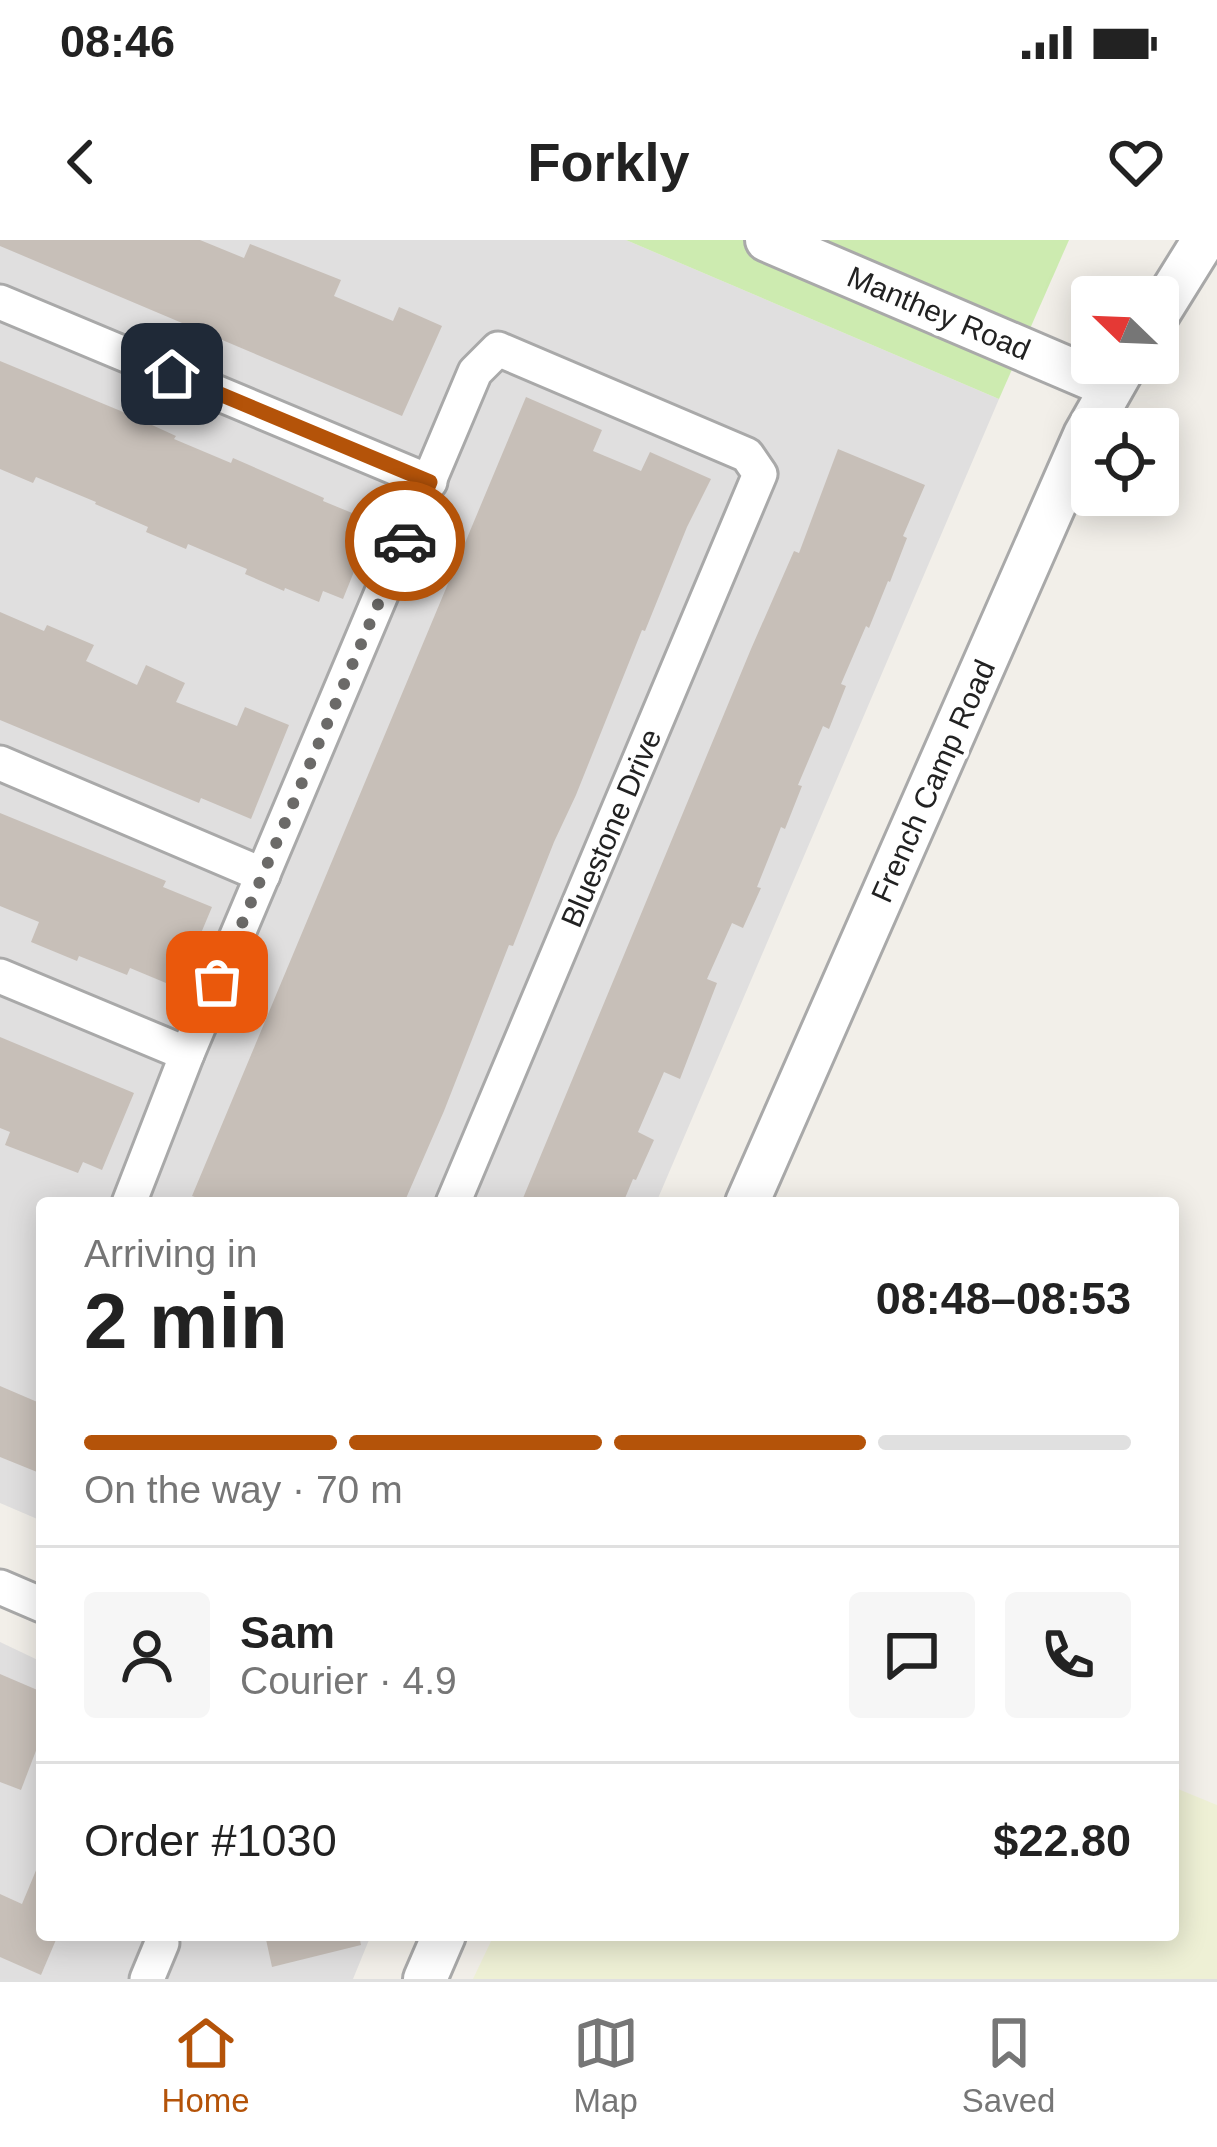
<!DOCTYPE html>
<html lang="en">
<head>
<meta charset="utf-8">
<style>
	:root { --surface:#fff; --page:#f6f6f6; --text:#222; --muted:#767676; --line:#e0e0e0; --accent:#b45309 }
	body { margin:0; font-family:Arial,sans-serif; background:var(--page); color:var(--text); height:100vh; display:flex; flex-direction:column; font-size:45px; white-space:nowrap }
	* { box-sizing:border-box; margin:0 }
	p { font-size:39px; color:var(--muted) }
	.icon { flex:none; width:66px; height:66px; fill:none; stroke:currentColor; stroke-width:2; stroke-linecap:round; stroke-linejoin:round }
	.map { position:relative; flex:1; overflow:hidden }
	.panel { position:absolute; left:36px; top:957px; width:1143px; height:744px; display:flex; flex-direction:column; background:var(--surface); border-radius:12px; box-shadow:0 6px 30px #0003 }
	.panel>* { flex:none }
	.needle { width:78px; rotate:293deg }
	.tools { position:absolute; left:1071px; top:36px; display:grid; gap:24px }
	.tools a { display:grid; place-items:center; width:108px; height:108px; border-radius:12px; background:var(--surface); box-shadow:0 6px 30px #0003; font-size:60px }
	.pin { position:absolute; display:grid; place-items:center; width:102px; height:102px; color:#fff; margin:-51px; border-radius:24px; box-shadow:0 6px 18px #0006 }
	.courier { position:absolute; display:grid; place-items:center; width:120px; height:120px; margin:-60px; border:9px solid #b45309; border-radius:50%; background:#fff; color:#222; box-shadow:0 3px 15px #0007 }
	.head em { font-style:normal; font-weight:700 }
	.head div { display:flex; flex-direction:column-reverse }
	.head { display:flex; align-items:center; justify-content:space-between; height:204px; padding:0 48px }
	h1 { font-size:78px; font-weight:700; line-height:90px }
	.bar { display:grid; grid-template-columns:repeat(4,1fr); gap:18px 12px; align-content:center; height:144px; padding:0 48px }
	.bar i { height:15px; border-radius:9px; background:var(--line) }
	.bar .selected { background:var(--accent) }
	.bar p { grid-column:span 4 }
	.line { display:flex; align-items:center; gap:30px; padding:0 48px; border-top:3px solid var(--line) }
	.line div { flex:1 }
	.round { display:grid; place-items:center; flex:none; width:126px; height:126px; border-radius:12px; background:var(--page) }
	.status { display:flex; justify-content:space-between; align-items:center; height:84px; padding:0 60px; background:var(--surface); direction:ltr }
	.status svg { height:33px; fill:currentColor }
	header { display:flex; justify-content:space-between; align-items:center; height:156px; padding:0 48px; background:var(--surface); font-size:54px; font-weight:700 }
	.tab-bar { display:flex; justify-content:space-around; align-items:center; height:168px; border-top:3px solid var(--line); background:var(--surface); font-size:33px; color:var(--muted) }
	.tab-bar a { display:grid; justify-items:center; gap:6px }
	.tab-bar .selected { color:var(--accent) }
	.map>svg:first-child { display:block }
	.residential { fill:#e0dfdf }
	.farmland { fill:#eef0d5 }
	.grass { fill:#cdebb0 }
	.building { fill:#c7bfb8 }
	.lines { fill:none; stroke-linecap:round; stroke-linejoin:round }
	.minor-casing { stroke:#a9a9a9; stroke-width:39 }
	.tertiary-casing { stroke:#a9a9a9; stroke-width:48 }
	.minor { stroke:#fff; stroke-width:33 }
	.tertiary { stroke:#fff; stroke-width:42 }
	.done { stroke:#6b6a68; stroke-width:12; stroke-dasharray:0 21.6 }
	.route { stroke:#b45309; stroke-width:15 }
	.labels { text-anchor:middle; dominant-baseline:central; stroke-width:10; stroke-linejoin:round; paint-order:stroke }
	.street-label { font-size:30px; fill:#222; stroke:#fff }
</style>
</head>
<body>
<div class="status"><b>08:46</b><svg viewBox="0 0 49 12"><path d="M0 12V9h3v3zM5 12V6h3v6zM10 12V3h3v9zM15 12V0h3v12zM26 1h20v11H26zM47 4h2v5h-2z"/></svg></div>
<header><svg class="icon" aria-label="back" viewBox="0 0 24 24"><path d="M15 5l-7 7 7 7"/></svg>Forkly<svg class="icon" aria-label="heart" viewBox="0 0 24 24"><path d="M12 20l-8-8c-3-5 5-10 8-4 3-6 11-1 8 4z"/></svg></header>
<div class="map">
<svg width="1217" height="1739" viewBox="0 0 1217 1739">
	<rect width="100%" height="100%" fill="#f2efe9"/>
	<g class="residential">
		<polygon points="0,0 626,0 999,159 656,963 42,963 42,1281 0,1263"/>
		<polygon points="0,1402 42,1422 42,1695 371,1695 353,1739 0,1739"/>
	</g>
	<polygon class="farmland" points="1173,1547 1217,1565 1217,1739 473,1739 494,1695 1173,1695"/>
	<polygon class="grass" points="626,0 1069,0 999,159"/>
	<g class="building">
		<polygon points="0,0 200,0 244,18 250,4 341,40 334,56 393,81 399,67 442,86 402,176 0,6"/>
		<polygon points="0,121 128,174 176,196 174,199 231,223 233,218 324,258 323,261 374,282 343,359 323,351 319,362 285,348 284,351 245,334 247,329 188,304 186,309 146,292 148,287 95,264 96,262 36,237 33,243 0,229"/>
		<polygon points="526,157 602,190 593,211 641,231 650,212 711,239 687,287 645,391 642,390 576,555 554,602 513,706 509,705 444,871 404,963 211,963 192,956"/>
		<polygon points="838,209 925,245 903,296 907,298 890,342 888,341 869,388 866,386 841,444 846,446 829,489 823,486 798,545 802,546 785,589 781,587 757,647 761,648 743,688 732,683 707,739 717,743 680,839 664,832 638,892 654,900 636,940 633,939 623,963 521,963 751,409 794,311 799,313"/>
		<polygon points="0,372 44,391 47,385 94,405 86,421 137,445 146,425 185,443 176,462 237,486 245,467 289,485 251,579 201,558 199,563 0,480"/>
		<polygon points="0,573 166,641 163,647 212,667 178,748 130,728 127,735 79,716 77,721 31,702 39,682 0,666"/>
		<polygon points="0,797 134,853 102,930 83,922 78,933 5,905 10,892 0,888"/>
		<polygon points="0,1146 42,1164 42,1234 0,1217"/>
		<polygon points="0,1434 42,1452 42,1495 21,1550 0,1542"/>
		<polygon points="42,1616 42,1695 58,1695 41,1735 0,1717 0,1654 22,1664"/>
		<polygon points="265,1695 359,1695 361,1705 272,1727"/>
	</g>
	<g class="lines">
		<g class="minor-casing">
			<g id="minor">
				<polyline points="0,62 430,242"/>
				<polyline points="0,523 263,635"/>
				<polyline points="0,736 187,814"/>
				<polyline points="129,963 187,814 475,132 498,109 747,215 760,234 453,963"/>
				<polyline points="0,1347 42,1365"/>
				<polyline points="147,1739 162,1703"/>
			</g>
		</g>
		<g class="tertiary-casing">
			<g id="tertiary">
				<polyline points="767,0 1111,147"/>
				<polyline points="1158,74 1204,0"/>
				<polyline points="747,963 1085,195 1126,123"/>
				<polyline points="425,1739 444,1695"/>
			</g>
		</g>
		<use href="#minor" class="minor"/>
		<use href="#tertiary" class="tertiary"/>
	</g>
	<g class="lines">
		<polyline class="done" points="217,742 405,301"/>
		<polyline class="route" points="172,134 430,242 405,301"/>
	</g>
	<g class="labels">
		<g class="street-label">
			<text transform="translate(939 73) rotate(23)">Manthey Road</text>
			<text transform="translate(933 541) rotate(-66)">French Camp Road</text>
			<text transform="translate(611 588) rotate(-67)">Bluestone Drive</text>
		</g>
	</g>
</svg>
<div class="tools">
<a><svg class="needle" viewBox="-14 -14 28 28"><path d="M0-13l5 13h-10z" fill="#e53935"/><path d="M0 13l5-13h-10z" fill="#767676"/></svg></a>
<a><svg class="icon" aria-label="locate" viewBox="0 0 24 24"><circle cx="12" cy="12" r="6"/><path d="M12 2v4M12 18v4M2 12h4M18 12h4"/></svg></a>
</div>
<div class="pin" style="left:217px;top:742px;background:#ea580c"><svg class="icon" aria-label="bag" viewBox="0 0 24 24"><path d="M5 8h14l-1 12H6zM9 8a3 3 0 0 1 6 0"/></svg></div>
<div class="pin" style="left:172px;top:134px;background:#1f2937"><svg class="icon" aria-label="home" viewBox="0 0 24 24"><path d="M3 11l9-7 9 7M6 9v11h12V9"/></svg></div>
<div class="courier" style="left:405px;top:301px"><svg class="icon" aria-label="car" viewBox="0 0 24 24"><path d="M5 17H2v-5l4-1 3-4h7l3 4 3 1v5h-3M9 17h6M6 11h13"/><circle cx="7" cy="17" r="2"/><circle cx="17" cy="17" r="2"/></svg></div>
<section class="panel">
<div class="head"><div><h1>2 min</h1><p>Arriving in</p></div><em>08:48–08:53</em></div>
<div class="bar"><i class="selected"></i><i class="selected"></i><i class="selected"></i><i></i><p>On the way · 70 m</p></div>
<div class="line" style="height:216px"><a class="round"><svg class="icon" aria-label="person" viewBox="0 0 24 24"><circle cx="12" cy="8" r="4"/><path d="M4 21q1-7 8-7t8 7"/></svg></a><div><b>Sam</b><p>Courier · 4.9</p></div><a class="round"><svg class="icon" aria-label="chat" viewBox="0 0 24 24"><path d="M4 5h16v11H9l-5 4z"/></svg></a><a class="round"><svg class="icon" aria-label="phone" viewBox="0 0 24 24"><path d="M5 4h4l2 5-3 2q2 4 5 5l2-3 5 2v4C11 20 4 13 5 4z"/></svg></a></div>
<div class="line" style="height:156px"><div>Order #1030</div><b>$22.80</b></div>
</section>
</div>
<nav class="tab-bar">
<a class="selected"><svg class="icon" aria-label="home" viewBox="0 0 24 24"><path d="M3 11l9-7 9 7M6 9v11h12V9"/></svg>Home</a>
<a><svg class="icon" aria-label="map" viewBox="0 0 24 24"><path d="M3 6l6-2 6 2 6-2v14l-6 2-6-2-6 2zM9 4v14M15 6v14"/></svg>Map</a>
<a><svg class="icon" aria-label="saved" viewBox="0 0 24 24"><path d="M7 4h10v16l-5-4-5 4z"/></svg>Saved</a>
</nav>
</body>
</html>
